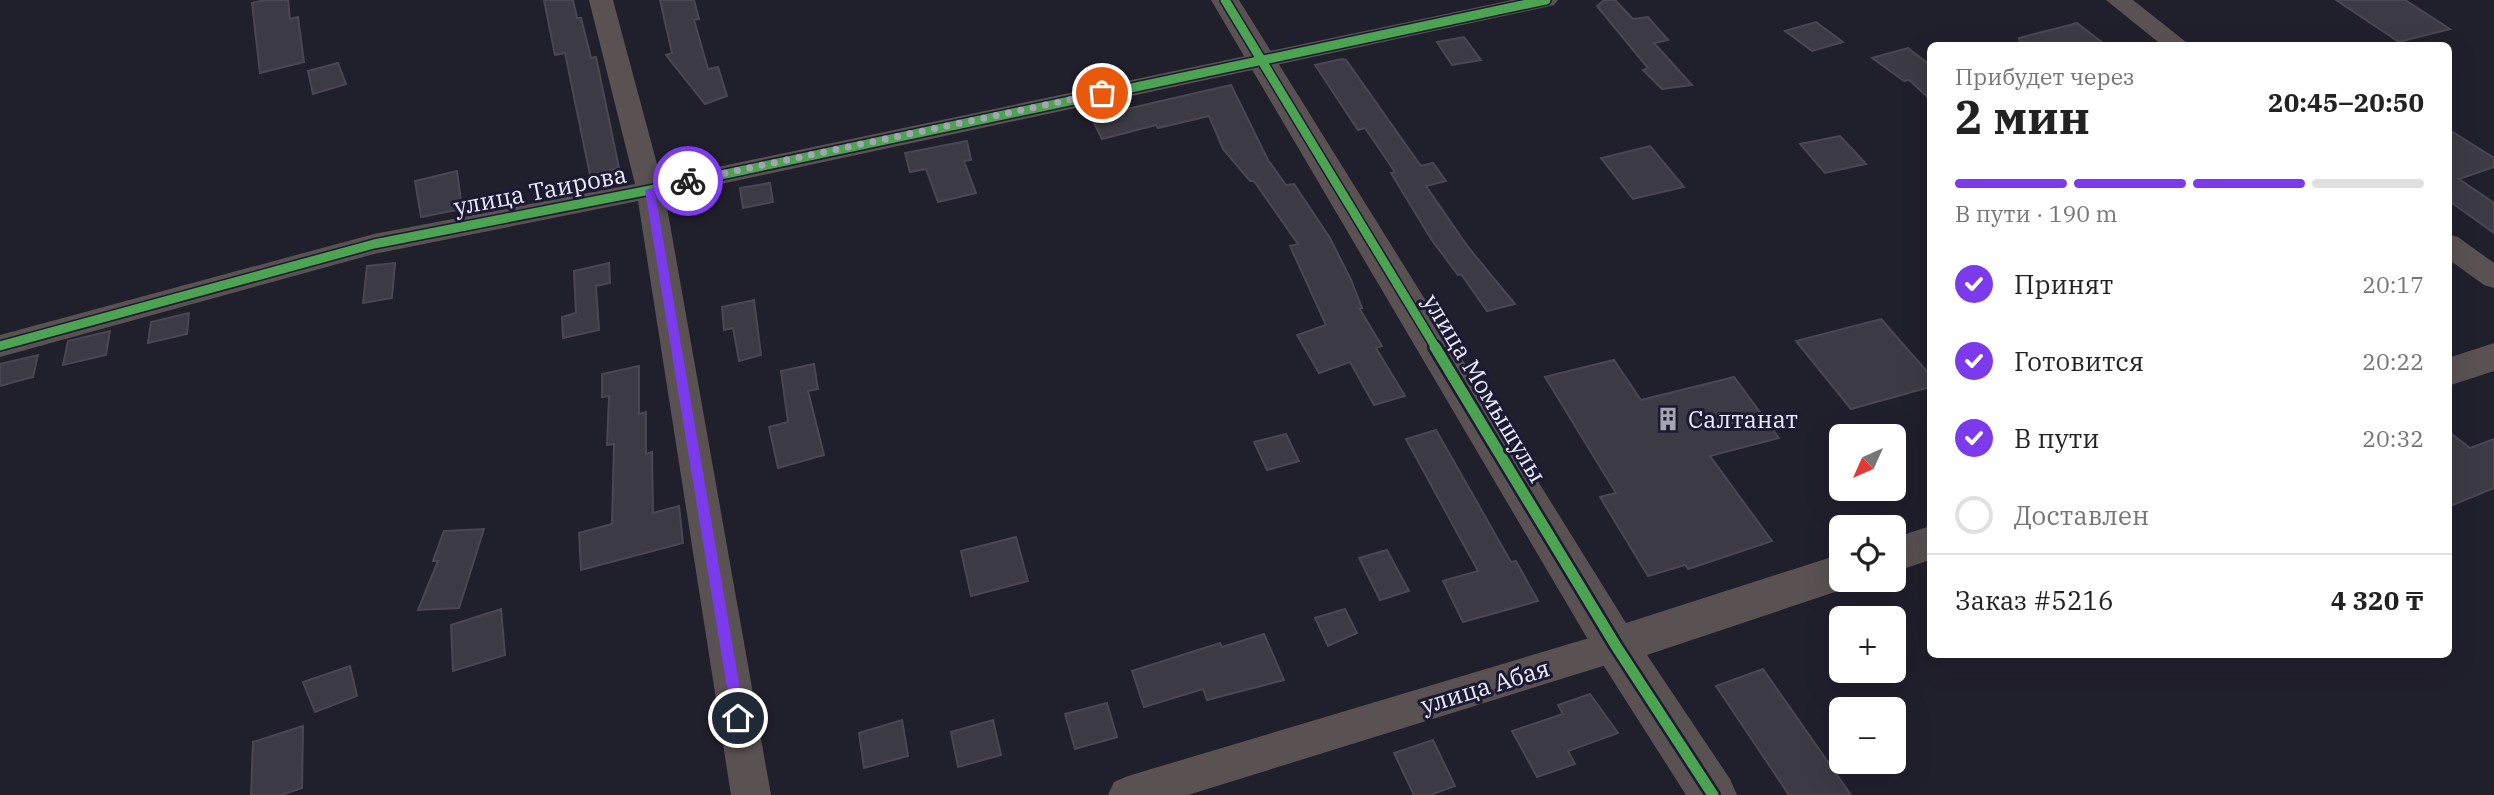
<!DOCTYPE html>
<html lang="ru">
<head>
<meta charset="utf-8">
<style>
	:root { --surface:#fff; --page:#f6f6f6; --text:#222; --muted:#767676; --line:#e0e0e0; --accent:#7c3aed }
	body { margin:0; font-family:"IBM Plex Serif",serif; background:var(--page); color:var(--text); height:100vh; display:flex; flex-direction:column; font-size:26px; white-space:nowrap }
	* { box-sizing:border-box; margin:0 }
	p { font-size:23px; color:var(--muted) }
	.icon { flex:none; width:38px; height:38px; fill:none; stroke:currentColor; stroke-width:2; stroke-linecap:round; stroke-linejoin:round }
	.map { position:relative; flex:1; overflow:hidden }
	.sheet { position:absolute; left:1927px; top:42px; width:525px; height:616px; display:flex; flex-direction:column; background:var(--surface); border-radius:10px; box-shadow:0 7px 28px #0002 }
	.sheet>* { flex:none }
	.needle { width:46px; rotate:225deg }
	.buttons { position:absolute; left:1829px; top:424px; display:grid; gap:14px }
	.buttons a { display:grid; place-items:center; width:77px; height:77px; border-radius:10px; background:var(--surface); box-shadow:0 7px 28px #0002; font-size:35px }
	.pin { position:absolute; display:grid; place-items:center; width:60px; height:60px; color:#fff; margin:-30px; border:4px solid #fff; border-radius:50%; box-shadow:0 2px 7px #0007 }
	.courier { position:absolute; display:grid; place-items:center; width:70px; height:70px; margin:-35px; border:5px solid #7c3aed; border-radius:50%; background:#fff; color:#222; box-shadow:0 2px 9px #0007 }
	.head em { font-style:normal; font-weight:700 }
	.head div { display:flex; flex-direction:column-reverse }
	.head { display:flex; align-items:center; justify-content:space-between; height:119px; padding:0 28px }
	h1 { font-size:46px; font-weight:700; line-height:52px }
	.bar { display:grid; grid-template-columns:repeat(4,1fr); gap:10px 7px; align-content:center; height:84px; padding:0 28px }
	.bar i { height:9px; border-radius:5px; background:var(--line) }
	.bar .on { background:var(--accent) }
	.bar p { grid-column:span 4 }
	.line { display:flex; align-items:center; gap:18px; padding:0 28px; border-top:2px solid var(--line) }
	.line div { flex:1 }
	ol { padding:0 28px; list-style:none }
	li { display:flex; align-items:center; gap:21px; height:77px }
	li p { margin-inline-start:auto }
	li .icon { padding:7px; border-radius:50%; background:var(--accent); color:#fff; stroke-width:4 }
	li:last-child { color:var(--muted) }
	li i { width:38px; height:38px; border:4px solid var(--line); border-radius:50% }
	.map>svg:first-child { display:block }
	.building { fill:#3c3a44; stroke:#4b4752; stroke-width:2 }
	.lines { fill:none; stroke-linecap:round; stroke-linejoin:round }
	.minor { fill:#5a5252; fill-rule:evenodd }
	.tertiary { fill:#5a5252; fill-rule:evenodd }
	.cycleway-far1-casing { stroke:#1c1932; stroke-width:12 }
	.cycleway-casing { stroke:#1c1932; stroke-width:16 }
	.cycleway-far1 { stroke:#4ca352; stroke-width:9 }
	.cycleway { stroke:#4ca352; stroke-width:11 }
	.route { fill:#7c3aed }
	.done { stroke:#a5a4b3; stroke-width:7; stroke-dasharray:0 12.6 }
	.labels { text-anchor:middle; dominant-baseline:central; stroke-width:6; stroke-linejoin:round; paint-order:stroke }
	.street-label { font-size:24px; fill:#ecebfc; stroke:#1c1932 }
	.poi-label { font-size:24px; fill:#ecebfc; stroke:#1c1932; text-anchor:start }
</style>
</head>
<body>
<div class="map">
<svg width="2494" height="795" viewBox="0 0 2494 795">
	<rect width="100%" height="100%" fill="#201f2c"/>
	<g class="building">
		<polygon points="265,0 288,0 290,19 298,17 304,62 260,73 252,3"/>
		<polygon points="544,0 573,0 577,18 581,18 591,58 596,57 619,168 590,175 565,53 555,55"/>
		<polygon points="660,0 694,0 699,19 694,20 708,69 718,67 727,96 705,104 666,55 672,53"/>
		<polygon points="1604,0 1615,0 1633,19 1648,17 1668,40 1654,43 1692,85 1662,89 1643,70 1648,68 1597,6"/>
		<polygon points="2336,0 2405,0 2450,29 2399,42"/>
		<polygon points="1816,22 1843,42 1812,51 1785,31"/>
		<polygon points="2077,23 2107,46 2020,46 2019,38"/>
		<polygon points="1464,37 1481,60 1452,65 1437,42"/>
		<polygon points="1908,48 1930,65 1930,99 1909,80 1904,81 1872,58"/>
		<polygon points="1342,59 1346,60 1421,166 1433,163 1446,181 1426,186 1468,247 1515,304 1487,311 1461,274 1458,275 1431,239 1391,173 1395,172 1365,128 1358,130 1315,65"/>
		<polygon points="338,63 346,84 313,94 308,71"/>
		<polygon points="1231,85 1268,160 1286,185 1294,184 1330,238 1351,280 1362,308 1359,308 1382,346 1376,348 1405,396 1374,405 1350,362 1319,373 1297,335 1326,325 1290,246 1298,244 1254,181 1250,181 1223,149 1209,116 1158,128 1156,125 1102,139 1089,113 1116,107 1118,111"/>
		<polygon points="2448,129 2494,158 2494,167 2459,179 2494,203 2494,233 2448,200"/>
		<polygon points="1840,136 1866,164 1825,173 1800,144"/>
		<polygon points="967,141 971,160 964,161 976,193 938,202 926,169 910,172 905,153"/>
		<polygon points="1650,146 1684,187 1633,199 1601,158"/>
		<polygon points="457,171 462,209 421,217 415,181"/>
		<polygon points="770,183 773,202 743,208 740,188"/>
		<polygon points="395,263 392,298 363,303 367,266"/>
		<polygon points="609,263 610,283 596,286 599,330 563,338 562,317 576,313 574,271"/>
		<polygon points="754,300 761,355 739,361 733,328 724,330 722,307"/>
		<polygon points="189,313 187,334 148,343 151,322"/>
		<polygon points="1881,319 1930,375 1930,387 1851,409 1796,341"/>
		<polygon points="110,331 106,355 63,365 68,341"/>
		<polygon points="38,355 33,377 0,386 0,364"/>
		<polygon points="1614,360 1641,400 1734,377 1779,438 1710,456 1772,541 1688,569 1685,565 1648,576 1600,497 1616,493 1545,377"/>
		<polygon points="814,364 818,389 808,391 824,455 778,468 769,427 788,422 781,371"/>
		<polygon points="639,366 639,414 646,412 646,454 652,452 653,513 679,506 683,543 581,570 579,533 612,524 614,444 607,445 609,396 602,397 602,374"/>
		<polygon points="1436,430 1511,562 1516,561 1538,601 1463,622 1443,581 1478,571 1406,439"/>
		<polygon points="2448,431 2470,448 2494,439 2494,488 2448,507"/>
		<polygon points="1286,434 1299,461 1267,470 1254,442"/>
		<polygon points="484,529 459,608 418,610 438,561 433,561 444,531"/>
		<polygon points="1016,537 1028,581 971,596 961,551"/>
		<polygon points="1387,550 1409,591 1380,600 1359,558"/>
		<polygon points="501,609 505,655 453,671 451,625"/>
		<polygon points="1345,609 1357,633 1328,646 1315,618"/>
		<polygon points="1264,634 1284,680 1207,700 1203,689 1144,707 1132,671 1220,643 1222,647"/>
		<polygon points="350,666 357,696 315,712 303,682"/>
		<polygon points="1763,669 1851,795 1789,795 1716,686"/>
		<polygon points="1590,694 1618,733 1568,751 1575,764 1537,777 1512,731 1563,714 1558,705"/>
		<polygon points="1107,703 1117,737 1075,749 1065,714"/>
		<polygon points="902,720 908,756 864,768 859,733"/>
		<polygon points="993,720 1001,755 958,767 951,732"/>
		<polygon points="303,726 302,788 281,795 251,795 253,742"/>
		<polygon points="1433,740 1455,786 1430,795 1414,795 1394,753"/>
	</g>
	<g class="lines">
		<g class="minor">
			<polygon points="589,0 613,0 661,179 1512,0 1558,0 1554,5 1546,7 665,196 771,795 731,795 638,201 374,254 0,357 0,335 374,234 635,184"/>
			<polygon points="2106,0 2133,0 2191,46 2163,46"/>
			<polygon points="2448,234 2458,237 2494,263 2494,288 2484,285 2448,259"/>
			<polygon points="1616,630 1629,635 1634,646 1629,657 1616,662 1188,795 1108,795 1114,782 1128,776"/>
		</g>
		<g class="tertiary">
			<polygon points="1211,0 1239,0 1626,623 1841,554 1841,579 1859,579 1856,585 1647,655 1730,779 1737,795 1686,795 1600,660"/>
			<polygon points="2494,343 2494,371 2448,386 2448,358"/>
			<polygon points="1930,526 1930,560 1894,572 1894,538"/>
		</g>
		<g class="cycleway-far1-casing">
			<g id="cycleway-far1">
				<polyline points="1225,0 1436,348"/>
				<polyline points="0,346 374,244 650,190 1546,0"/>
			</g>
		</g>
		<g class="cycleway-casing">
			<polyline id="cycleway" points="1435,347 1616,646 1713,795"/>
		</g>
		<use href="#cycleway-far1" class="cycleway-far1"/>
		<use href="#cycleway" class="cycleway"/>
	</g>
	<polygon class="route" points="688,178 691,184 655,192 745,718 738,724 732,718 645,190"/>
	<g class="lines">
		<polyline class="done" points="688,181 1102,93"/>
	</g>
	<defs>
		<g id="building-bare" transform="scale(1.89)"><path d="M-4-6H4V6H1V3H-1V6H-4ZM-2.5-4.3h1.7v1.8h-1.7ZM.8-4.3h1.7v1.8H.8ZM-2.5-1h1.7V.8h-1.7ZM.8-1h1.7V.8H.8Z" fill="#a5a4b3" stroke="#1c1932" stroke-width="2.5" paint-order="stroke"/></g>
	</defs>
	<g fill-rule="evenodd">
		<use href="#building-bare" x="1668" y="419"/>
	</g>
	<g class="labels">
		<g class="street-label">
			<text transform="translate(540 190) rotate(-11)">улица Таирова</text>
			<text transform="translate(1485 388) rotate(59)">улица Момышулы</text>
			<text transform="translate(1485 686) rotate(-17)">улица Абая</text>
		</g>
		<g class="poi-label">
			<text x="1688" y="419">Салтанат</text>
		</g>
	</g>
</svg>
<div class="buttons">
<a><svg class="needle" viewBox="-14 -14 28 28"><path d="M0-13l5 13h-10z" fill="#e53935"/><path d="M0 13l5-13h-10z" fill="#767676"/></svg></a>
<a><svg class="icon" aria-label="locate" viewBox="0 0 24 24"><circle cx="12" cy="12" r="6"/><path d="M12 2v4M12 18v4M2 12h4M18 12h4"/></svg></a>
<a>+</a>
<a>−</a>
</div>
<div class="pin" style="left:1102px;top:93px;background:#ea580c"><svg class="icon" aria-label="bag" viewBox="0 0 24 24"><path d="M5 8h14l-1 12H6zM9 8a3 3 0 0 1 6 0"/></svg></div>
<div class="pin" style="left:738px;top:718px;background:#1f2937"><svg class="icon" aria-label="home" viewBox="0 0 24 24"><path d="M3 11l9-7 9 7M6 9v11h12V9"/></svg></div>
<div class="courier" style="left:688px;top:181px"><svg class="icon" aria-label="bike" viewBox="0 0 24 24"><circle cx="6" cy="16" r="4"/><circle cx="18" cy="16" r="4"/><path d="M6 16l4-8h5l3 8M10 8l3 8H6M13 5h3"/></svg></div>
<section class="sheet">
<div class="head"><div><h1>2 мин</h1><p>Прибудет через</p></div><em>20:45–20:50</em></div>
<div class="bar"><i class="on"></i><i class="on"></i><i class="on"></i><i></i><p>В пути · 190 m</p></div>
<ol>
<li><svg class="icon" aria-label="check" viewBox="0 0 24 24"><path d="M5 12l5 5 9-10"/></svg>Принят<p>20:17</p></li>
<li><svg class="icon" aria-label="check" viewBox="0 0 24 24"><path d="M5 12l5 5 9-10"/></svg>Готовится<p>20:22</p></li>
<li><svg class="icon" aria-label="check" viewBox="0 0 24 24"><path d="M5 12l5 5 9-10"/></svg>В пути<p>20:32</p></li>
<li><i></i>Доставлен</li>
</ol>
<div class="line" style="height:91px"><div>Заказ #5216</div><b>4 320 ₸</b></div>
</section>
</div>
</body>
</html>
